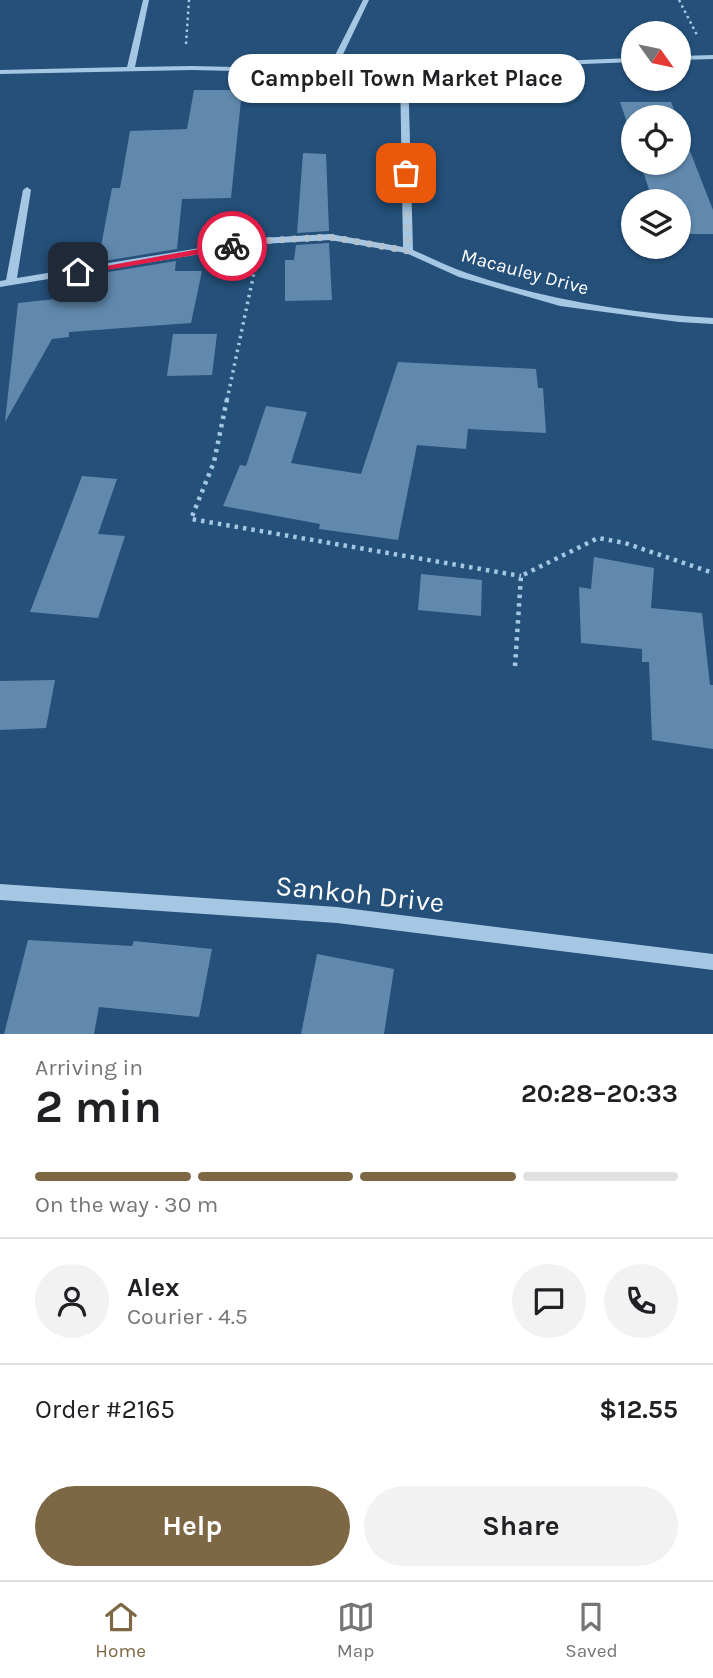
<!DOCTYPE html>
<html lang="en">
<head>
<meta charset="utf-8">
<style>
	:root { --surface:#fff; --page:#f2f2f2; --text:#202124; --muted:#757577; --line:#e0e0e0; --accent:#7d6744 }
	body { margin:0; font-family:Karla,sans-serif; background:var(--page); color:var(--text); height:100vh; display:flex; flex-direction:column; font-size:26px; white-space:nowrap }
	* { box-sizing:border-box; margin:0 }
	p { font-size:23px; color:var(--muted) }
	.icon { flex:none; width:38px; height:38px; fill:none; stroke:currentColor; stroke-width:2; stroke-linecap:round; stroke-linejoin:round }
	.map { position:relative; height:1034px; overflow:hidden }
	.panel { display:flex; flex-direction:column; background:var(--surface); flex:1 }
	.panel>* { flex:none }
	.needle { width:46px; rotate:123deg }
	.controls { position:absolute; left:621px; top:21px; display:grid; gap:14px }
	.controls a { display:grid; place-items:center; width:70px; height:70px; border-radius:50%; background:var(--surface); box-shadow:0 2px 5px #0004; font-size:35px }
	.pin { position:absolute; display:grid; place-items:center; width:60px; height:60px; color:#fff; margin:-30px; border-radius:14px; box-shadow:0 4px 10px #0006 }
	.courier { position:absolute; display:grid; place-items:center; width:70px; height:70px; margin:-35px; border:5px solid #e11d48; border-radius:50%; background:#fff; color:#222; box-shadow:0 2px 9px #0007 }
	.bubble { position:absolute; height:49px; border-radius:24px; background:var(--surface); box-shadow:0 2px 5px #0004; font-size:23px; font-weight:700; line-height:49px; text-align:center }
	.head em { font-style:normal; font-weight:700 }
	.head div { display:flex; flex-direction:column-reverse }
	.head { display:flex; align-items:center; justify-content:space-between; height:119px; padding:0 35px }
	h1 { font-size:46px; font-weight:700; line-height:52px }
	.bar { display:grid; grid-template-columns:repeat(4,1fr); gap:10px 7px; align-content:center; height:84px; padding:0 35px }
	.bar i { height:9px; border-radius:5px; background:var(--line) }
	.bar .selected { background:var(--accent) }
	.bar p { grid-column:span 4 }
	.line { display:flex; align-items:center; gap:18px; padding:0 35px; border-top:2px solid var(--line) }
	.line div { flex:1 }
	.round { display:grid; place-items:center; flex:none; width:74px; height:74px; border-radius:37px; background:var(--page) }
	.cta { display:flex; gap:14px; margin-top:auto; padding:14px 35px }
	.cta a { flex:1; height:80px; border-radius:42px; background:var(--accent); color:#fff; font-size:28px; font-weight:700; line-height:80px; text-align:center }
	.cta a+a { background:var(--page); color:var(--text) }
	.dock { display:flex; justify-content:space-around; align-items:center; height:98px; border-top:2px solid var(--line); background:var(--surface); font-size:19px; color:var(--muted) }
	.dock a { display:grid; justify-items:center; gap:4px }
	.dock .selected { color:var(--accent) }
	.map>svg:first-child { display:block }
	.building { fill:#6189ad }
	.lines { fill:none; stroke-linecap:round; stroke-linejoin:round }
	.path-far2 { stroke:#a6c7e4; stroke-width:2.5; stroke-dasharray:2.5 3.5; stroke-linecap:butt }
	.path-far1 { stroke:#a6c7e4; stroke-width:3.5; stroke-dasharray:2.5 4.5; stroke-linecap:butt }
	.path { stroke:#a6c7e4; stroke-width:4.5; stroke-dasharray:3.5 5; stroke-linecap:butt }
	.minor { fill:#a6c7e4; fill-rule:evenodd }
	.route { fill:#e11d48 }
	.done { stroke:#b2c2d0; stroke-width:7; stroke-dasharray:0 12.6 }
	.labels { text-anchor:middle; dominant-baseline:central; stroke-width:5; stroke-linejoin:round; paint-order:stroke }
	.far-street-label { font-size:19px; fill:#fff; stroke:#245079 }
	.near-street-label { font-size:28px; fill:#fff; stroke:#245079 }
</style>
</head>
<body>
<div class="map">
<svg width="713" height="1034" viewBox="0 0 713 1034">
	<rect width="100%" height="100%" fill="#245079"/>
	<g class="building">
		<polygon points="194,90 242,90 231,198 182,199 177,249 98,262 112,188 120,188 130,131 187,129"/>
		<polygon points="620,102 671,102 677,117 634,117 634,143"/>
		<polygon points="679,123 713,210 713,234 679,234 679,201 653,201 640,163 679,163"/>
		<polygon points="303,153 326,154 329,231 297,233"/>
		<polygon points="329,243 332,300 285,301 285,260 294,260 296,245"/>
		<polygon points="176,261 175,271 202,271 191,323 69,332 69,337 52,339 5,422 18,303 93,295 96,274"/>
		<polygon points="173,334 217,334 212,375 167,376"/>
		<polygon points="398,362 536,369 538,388 543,388 546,433 468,429 466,449 417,445 398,540 319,529 320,524 223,506 240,465 246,466 266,406 307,412 291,463 361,474"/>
		<polygon points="82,476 117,479 98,534 125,536 98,618 30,612"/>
		<polygon points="594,557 654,568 651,608 702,613 710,685 713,685 713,749 652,740 649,662 642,662 642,649 581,643 579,587 591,589"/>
		<polygon points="421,574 482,580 481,616 418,610"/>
		<polygon points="55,680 46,728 0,730 0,681"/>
		<polygon points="28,940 132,946 134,941 212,949 199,1017 99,1007 94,1034 4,1034"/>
		<polygon points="317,954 394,969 384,1034 301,1034"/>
	</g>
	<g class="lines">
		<g class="path-far2">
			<polyline points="679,0 697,35"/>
			<polyline points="186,44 189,0"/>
		</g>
		<polyline class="path-far1" points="227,400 255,268"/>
		<g class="path">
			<polyline points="227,399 214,462 191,519 521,576"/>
			<polyline points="515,666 521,576 598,538 625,543 713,573"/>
		</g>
		<g class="minor">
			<path d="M 143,0 L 149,0 L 135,67 L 192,66 L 328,69 L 363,0 L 369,0 L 336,69 L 634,58 L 634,62 L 408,71 L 413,250 C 430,257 448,267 467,273 C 546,300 630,313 713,318 L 713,324 L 679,322 L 560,306 L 459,277 L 406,253 L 330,240 L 261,244 L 0,287 L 0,281 L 6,280 L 23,190 L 27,187 L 31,190 L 17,278 L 261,238 L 330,234 L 403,247 L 400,71 L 331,73 L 192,70 L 0,74 L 0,70 L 127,67 Z"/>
			<polygon points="713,55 713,59 679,60 679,56"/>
			<polygon points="0,884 337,907 713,954 713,970 337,923 0,900"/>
		</g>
	</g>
	<polygon class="route" points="232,243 237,246 235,248 78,275 73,272"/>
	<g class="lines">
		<polyline class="done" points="232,246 261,241 330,237 408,251 406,173"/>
	</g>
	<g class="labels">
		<g class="far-street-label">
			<text transform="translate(525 272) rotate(15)">Macauley Drive</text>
		</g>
		<g class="near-street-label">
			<text transform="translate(360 894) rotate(6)">Sankoh Drive</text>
		</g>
	</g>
</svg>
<div class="controls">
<a><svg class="needle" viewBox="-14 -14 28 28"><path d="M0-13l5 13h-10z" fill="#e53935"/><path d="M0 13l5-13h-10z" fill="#757577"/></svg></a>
<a><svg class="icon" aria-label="locate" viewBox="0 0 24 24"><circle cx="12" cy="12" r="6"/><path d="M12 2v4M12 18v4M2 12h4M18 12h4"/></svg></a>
<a><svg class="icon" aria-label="layers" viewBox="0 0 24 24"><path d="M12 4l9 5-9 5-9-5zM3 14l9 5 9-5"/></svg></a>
</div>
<div class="pin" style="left:406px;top:173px;background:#ea580c"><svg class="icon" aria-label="bag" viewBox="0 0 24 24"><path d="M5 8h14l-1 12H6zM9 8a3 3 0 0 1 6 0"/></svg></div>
<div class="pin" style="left:78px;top:272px;background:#1f2937"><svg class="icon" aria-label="home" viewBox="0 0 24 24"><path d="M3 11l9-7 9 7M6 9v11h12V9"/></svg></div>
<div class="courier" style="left:232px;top:246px"><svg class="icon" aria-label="bike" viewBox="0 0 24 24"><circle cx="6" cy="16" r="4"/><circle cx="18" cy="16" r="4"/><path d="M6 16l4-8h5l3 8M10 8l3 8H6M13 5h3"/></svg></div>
<div class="bubble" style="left:228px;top:54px;width:357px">Campbell Town Market Place</div>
</div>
<section class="panel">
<div class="head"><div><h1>2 min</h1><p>Arriving in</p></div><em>20:28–20:33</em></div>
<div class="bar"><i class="selected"></i><i class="selected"></i><i class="selected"></i><i></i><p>On the way · 30 m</p></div>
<div class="line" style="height:126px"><a class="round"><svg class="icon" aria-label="person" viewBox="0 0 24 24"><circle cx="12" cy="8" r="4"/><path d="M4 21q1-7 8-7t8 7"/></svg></a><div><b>Alex</b><p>Courier · 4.5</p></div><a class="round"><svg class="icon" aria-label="chat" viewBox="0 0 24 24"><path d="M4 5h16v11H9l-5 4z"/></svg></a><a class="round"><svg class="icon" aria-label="phone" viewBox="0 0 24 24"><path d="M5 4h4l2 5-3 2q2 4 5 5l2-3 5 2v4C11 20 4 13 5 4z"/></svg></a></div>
<div class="line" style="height:91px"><div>Order #2165</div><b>$12.55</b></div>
<div class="cta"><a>Help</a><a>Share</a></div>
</section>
<nav class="dock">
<a class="selected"><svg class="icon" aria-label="home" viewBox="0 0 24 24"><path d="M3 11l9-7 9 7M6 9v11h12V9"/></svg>Home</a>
<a><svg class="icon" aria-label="map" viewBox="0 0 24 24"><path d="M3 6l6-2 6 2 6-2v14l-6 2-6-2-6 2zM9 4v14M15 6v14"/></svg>Map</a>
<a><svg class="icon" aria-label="saved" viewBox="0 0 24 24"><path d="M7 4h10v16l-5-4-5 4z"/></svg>Saved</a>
</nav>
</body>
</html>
